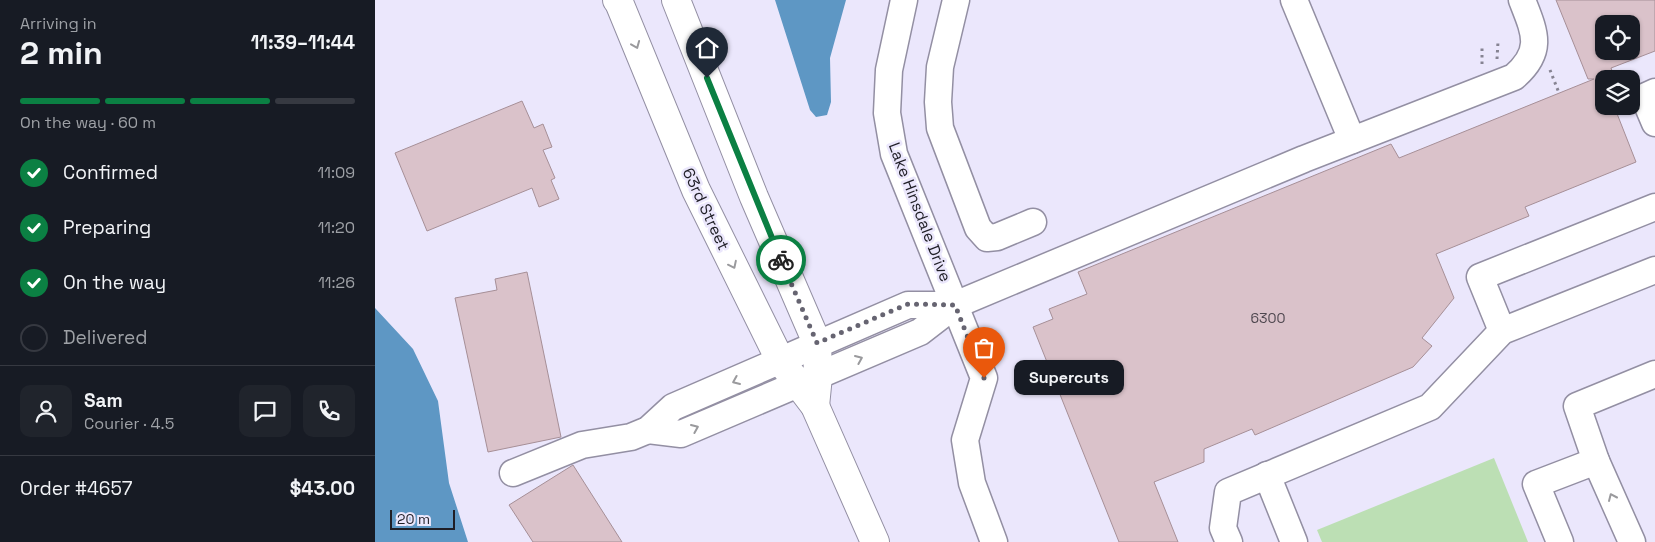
<!DOCTYPE html>
<html lang="en">
<head>
<meta charset="utf-8">
<style>
	:root { --surface:#171b24; --page:#20242c; --text:#f1f3f6; --muted:#9ea1a6; --line:#363941; --accent:#0b8043 }
	body { margin:0; font-family:"Space Grotesk",sans-serif; background:var(--page); color:var(--text); height:100vh; display:flex; flex-direction:column; font-size:19px; white-space:nowrap }
	* { box-sizing:border-box; margin:0 }
	p { font-size:16px; color:var(--muted) }
	.icon { flex:none; width:28px; height:28px; fill:none; stroke:currentColor; stroke-width:2; stroke-linecap:round; stroke-linejoin:round }
	.map { position:relative; flex:1; overflow:hidden }
	.sheet { display:flex; flex-direction:column; background:var(--surface); width:375px }
	.sheet>* { flex:none }
	.controls { position:absolute; left:1220px; top:15px; display:grid; gap:10px }
	.controls a { display:grid; place-items:center; width:45px; height:45px; border-radius:10px; background:var(--surface); box-shadow:0 1px 4px #0004; font-size:25px }
	.scale { position:absolute; left:15px; bottom:12px; width:65px; box-sizing:border-box; padding-left:5px; border:2px solid #1f1e26; border-top:0; font-size:14px; line-height:18px; white-space:nowrap; color:#1f1e26; -webkit-text-stroke:4px #ebe7fc; paint-order:stroke }
	.pin { position:absolute; display:grid; place-items:center; width:42px; height:42px; color:#fff; margin:-51px -21px; border-radius:50% 50% 50% 0; rotate:-45deg; box-shadow:0 0 5px #0007 }
	.pin .icon { rotate:45deg }
	.courier { position:absolute; display:grid; place-items:center; width:50px; height:50px; margin:-25px; border:4px solid #0b8043; border-radius:50%; background:#fff; color:#222; box-shadow:0 1px 6px #0007 }
	.bubble { position:absolute; height:35px; border-radius:10px; background:var(--surface); box-shadow:0 1px 4px #0004; font-size:16px; font-weight:600; line-height:35px; text-align:center }
	.head em { font-style:normal; font-weight:600 }
	.head div { display:flex; flex-direction:column-reverse }
	.head { display:flex; align-items:center; justify-content:space-between; height:85px; padding:0 20px }
	h1 { font-size:32px; font-weight:600; line-height:38px }
	.bar { display:grid; grid-template-columns:repeat(4,1fr); gap:8px 5px; align-content:center; height:60px; padding:0 20px }
	.bar i { height:6px; border-radius:4px; background:var(--line) }
	.bar .active { background:var(--accent) }
	.bar p { grid-column:span 4 }
	.line { display:flex; align-items:center; gap:12px; padding:0 20px; border-top:1px solid var(--line) }
	.line div { flex:1 }
	.round { display:grid; place-items:center; flex:none; width:52px; height:52px; border-radius:10px; background:var(--page) }
	ol { padding:0 20px; list-style:none }
	li { display:flex; align-items:center; gap:15px; height:55px }
	li p { margin-inline-start:auto }
	li .icon { padding:5px; border-radius:50%; background:var(--accent); color:#fff; stroke-width:4 }
	li:last-child { color:var(--muted) }
	li i { width:28px; height:28px; border:2px solid var(--line); border-radius:50% }
	main { display:flex; flex:1; min-height:0 }
	.map>svg:first-child { display:block }
	.green { fill:#bcdfb4 }
	.water { fill:#5e97c4 }
	.building { fill:#dac2ca; stroke:#a68f97; fill-rule:evenodd }
	.lines { fill:none; stroke-linecap:round; stroke-linejoin:round }
	.minor-casing { stroke:#938fa3; stroke-width:29 }
	.major-casing { stroke:#938fa3; stroke-width:30 }
	.highway-casing { stroke:#938fa3; stroke-width:30 }
	.path { stroke:#868392; stroke-width:3; stroke-dasharray:2.5 4; stroke-linecap:butt }
	.minor { stroke:#fff; stroke-width:26 }
	.major { stroke:#fff; stroke-width:28 }
	.highway { stroke:#fff; stroke-width:28 }
	.oneway { stroke:#9a9a9d }
	.done { stroke:#666471; stroke-width:5; stroke-dasharray:0 9 }
	.route { stroke:#0b8043; stroke-width:6 }
	.labels { text-anchor:middle; dominant-baseline:central; stroke-width:5; stroke-linejoin:round; paint-order:stroke }
	.number-label { font-size:14px; fill:#4e474f }
	.street-label { font-size:16px; fill:#1f1e26; stroke:#ebe7fc }
</style>
</head>
<body>
<main>
<section class="sheet">
<div class="head"><div><h1>2 min</h1><p>Arriving in</p></div><em>11:39–11:44</em></div>
<div class="bar"><i class="active"></i><i class="active"></i><i class="active"></i><i></i><p>On the way · 60 m</p></div>
<ol>
<li><svg class="icon" aria-label="check" viewBox="0 0 24 24"><path d="M5 12l5 5 9-10"/></svg>Confirmed<p>11:09</p></li>
<li><svg class="icon" aria-label="check" viewBox="0 0 24 24"><path d="M5 12l5 5 9-10"/></svg>Preparing<p>11:20</p></li>
<li><svg class="icon" aria-label="check" viewBox="0 0 24 24"><path d="M5 12l5 5 9-10"/></svg>On the way<p>11:26</p></li>
<li><i></i>Delivered</li>
</ol>
<div class="line" style="height:90px"><a class="round"><svg class="icon" aria-label="person" viewBox="0 0 24 24"><circle cx="12" cy="8" r="4"/><path d="M4 21q1-7 8-7t8 7"/></svg></a><div><b>Sam</b><p>Courier · 4.5</p></div><a class="round"><svg class="icon" aria-label="chat" viewBox="0 0 24 24"><path d="M4 5h16v11H9l-5 4z"/></svg></a><a class="round"><svg class="icon" aria-label="phone" viewBox="0 0 24 24"><path d="M5 4h4l2 5-3 2q2 4 5 5l2-3 5 2v4C11 20 4 13 5 4z"/></svg></a></div>
<div class="line" style="height:65px"><div>Order #4657</div><b>$43.00</b></div>
</section>
<div class="map">
<svg width="1280" height="542" viewBox="0 0 1280 542">
	<rect width="100%" height="100%" fill="#ebe7fc"/>
	<polygon class="green" points="1119,458 1153,542 947,542 942,530"/>
	<g class="water">
		<polygon points="400,0 471,0 455,58 456,102 452,115 441,117 435,110"/>
		<polygon points="0,308 38,349 63,401 74,483 93,542 0,542"/>
	</g>
	<g class="building">
		<path d="M 1181,0 L 1280,0 L 1280,51 L 1236,68 L 1240,79 L 1228,79 L 1229,106 L 1239,106 L 1261,162 L 1150,207 L 1154,216 L 1061,254 L 1079,298 L 1047,338 L 1057,346 L 1038,367 L 880,435 L 877,429 L 829,449 L 829,462 L 779,482 L 803,542 L 744,542 L 658,327 L 678,319 L 674,309 L 712,294 L 703,272 L 1016,144 L 1024,158 L 1219,79 L 1213,79 ZM 1229,24 L 1256,24 L 1256,51 L 1229,51 Z"/>
		<polygon points="147,101 159,128 168,124 177,147 168,150 180,178 176,180 184,199 164,207 157,188 52,231 20,153"/>
		<polygon points="152,272 186,437 113,452 80,298 122,290 120,279"/>
		<polygon points="198,465 247,542 158,542 134,505"/>
	</g>
	<g class="lines">
		<g class="minor-casing">
			<g id="minor">
				<polyline points="529,0 514,70 512,113 519,154 609,378 590,440 597,483 619,542"/>
				<polyline points="581,0 565,67 563,102 565,128 603,228 612,238 622,237 658,222"/>
				<polyline points="919,0 977,140"/>
				<polyline points="1280,92 1269,97 1280,123"/>
				<polyline points="1127,331 1105,277 1280,207"/>
				<path d="M 273,430 L 306,434 L 545,332 L 580,305 L 929,159 L 1139,77 C 1169,51 1160,33 1147,0"/>
				<polyline points="1221,461 1202,406 1280,374"/>
				<polyline points="138,473 207,445 256,437 273,430 298,407 533,305 580,305"/>
				<polyline points="892,475 919,542"/>
				<polyline points="854,542 848,528 853,492 1055,407 1127,331 1280,270"/>
				<polyline points="1185,542 1161,484 1221,461 1257,542"/>
			</g>
		</g>
		<g class="major-casing">
			<g id="major">
				<polyline points="243,0 321,190 405,360 440,406 500,542"/>
				<polyline points="301,0 379,197 442,343 443,376 440,406"/>
			</g>
		</g>
		<g class="highway-casing">
			<polyline id="highway" points="242,0 243,1"/>
		</g>
		<g class="path">
			<polyline points="1122,59 1123,42"/>
			<polyline points="1107,64 1107,47"/>
			<polyline points="1175,70 1184,93"/>
			<polyline points="1239,76 1244,74 1246,79"/>
		</g>
		<use href="#minor" class="minor"/>
		<use href="#major" class="major"/>
		<use href="#highway" class="highway"/>
	</g>
	<defs><path id="oneway-chevron" d="M-2-3.5L2.5 0L-2 3.5" fill="none" stroke-width="1.6" stroke-linecap="round" stroke-linejoin="round" transform="scale(1.25)"/></defs>
	<g class="oneway">
		<use href="#oneway-chevron" transform="translate(261 45) rotate(68)"/>
		<use href="#oneway-chevron" transform="translate(358 265) rotate(64)"/>
		<use href="#oneway-chevron" transform="translate(484 359) rotate(-23)"/>
		<use href="#oneway-chevron" transform="translate(361 381) rotate(157)"/>
		<use href="#oneway-chevron" transform="translate(320 428) rotate(-23)"/>
		<use href="#oneway-chevron" transform="translate(1237 497) rotate(-114)"/>
	</g>
	<g class="lines">
		<polyline class="done" points="406,260 442,343 533,304 580,305 609,378"/>
		<polyline class="route" points="332,78 406,260"/>
	</g>
	<g class="labels">
		<g class="number-label">
			<text x="893" y="318">6300</text>
		</g>
		<g class="street-label">
			<text transform="translate(331 209) rotate(65)">63rd Street</text>
			<text transform="translate(545 212) rotate(69)">Lake Hinsdale Drive</text>
		</g>
	</g>
</svg>
<div class="controls">
<a><svg class="icon" aria-label="locate" viewBox="0 0 24 24"><circle cx="12" cy="12" r="6"/><path d="M12 2v4M12 18v4M2 12h4M18 12h4"/></svg></a>
<a><svg class="icon" aria-label="layers" viewBox="0 0 24 24"><path d="M12 4l9 5-9 5-9-5zM3 14l9 5 9-5"/></svg></a>
</div>
<div class="scale">20 m</div>
<div class="pin" style="left:609px;top:378px;background:#ea580c"><svg class="icon" aria-label="bag" viewBox="0 0 24 24"><path d="M5 8h14l-1 12H6zM9 8a3 3 0 0 1 6 0"/></svg></div>
<div class="pin" style="left:332px;top:78px;background:#1f2937"><svg class="icon" aria-label="home" viewBox="0 0 24 24"><path d="M3 11l9-7 9 7M6 9v11h12V9"/></svg></div>
<div class="courier" style="left:406px;top:260px"><svg class="icon" aria-label="bike" viewBox="0 0 24 24"><circle cx="6" cy="16" r="4"/><circle cx="18" cy="16" r="4"/><path d="M6 16l4-8h5l3 8M10 8l3 8H6M13 5h3"/></svg></div>
<div class="bubble" style="left:639px;top:360px;width:110px">Supercuts</div>
</div>
</main>
</body>
</html>
